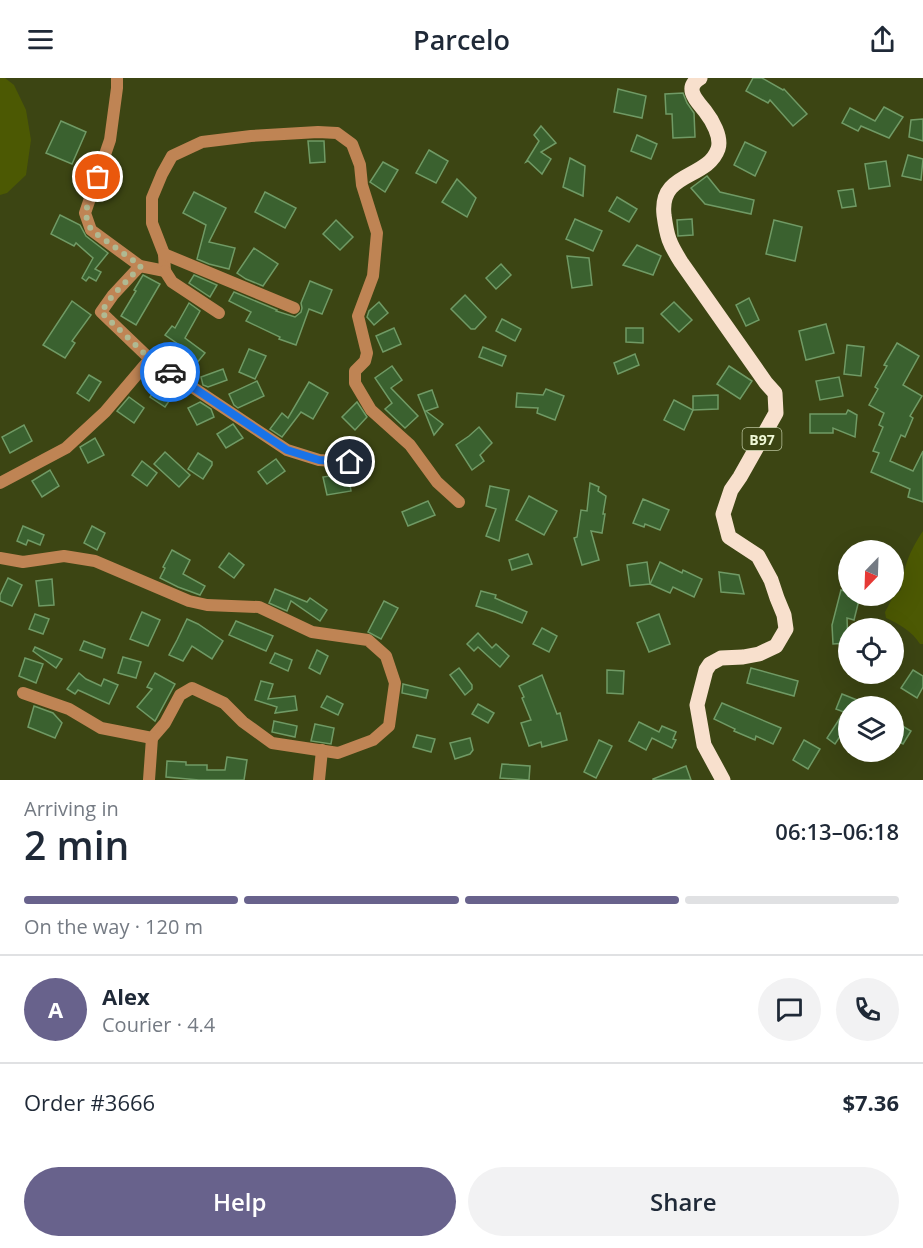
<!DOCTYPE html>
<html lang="en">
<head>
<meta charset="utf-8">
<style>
	:root { --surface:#fff; --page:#f2f2f3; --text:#1f2937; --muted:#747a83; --line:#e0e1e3; --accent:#68628c }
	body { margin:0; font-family:"Open Sans",sans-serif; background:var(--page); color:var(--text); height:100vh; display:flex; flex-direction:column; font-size:22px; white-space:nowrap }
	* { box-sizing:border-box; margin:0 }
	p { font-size:20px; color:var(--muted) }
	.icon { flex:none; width:33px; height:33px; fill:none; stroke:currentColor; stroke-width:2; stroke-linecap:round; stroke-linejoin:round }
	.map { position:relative; height:702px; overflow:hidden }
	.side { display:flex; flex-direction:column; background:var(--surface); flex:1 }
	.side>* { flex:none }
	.needle { width:39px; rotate:203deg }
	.buttons { position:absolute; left:838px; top:462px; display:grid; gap:12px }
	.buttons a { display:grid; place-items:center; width:66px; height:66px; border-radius:50%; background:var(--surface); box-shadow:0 6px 24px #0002; font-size:30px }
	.pin { position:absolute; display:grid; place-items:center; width:51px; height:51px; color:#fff; margin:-26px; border:3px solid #fff; border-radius:50%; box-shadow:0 2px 6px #0007 }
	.courier { position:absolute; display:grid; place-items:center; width:60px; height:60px; margin:-30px; border:4px solid #1a73e8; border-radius:50%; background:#fff; color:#222; box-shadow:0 2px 8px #0007 }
	.overview em { font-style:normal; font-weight:600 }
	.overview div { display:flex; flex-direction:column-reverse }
	.overview { display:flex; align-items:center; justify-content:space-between; height:102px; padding:0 24px }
	h1 { font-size:39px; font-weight:600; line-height:45px }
	.bar { display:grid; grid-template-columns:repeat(4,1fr); gap:9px 6px; align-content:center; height:72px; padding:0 24px }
	.bar i { height:8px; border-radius:4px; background:var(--line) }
	.bar .on { background:var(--accent) }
	.bar p { grid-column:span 4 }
	.line { display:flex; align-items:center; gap:15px; padding:0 24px; border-top:2px solid var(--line) }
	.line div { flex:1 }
	.round { display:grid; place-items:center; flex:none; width:63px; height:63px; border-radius:32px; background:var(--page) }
	.primary-button { display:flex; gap:12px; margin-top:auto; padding:12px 24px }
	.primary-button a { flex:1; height:69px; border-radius:36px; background:var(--accent); color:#fff; font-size:24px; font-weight:600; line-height:69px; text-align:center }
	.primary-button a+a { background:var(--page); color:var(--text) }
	header { display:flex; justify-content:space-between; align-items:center; height:78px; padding:0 24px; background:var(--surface); font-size:27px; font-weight:600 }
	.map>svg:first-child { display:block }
	.green { fill:#4c5903 }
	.building { fill:#3a612f; stroke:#709a65; stroke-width:1.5 }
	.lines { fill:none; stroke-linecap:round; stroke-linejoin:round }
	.minor { stroke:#bf8454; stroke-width:12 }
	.major { stroke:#f8e0cd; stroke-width:15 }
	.done { stroke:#b0b992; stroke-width:6; stroke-dasharray:0 10.8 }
	.route { stroke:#1a73e8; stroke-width:8 }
	.labels { text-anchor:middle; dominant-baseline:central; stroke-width:5; stroke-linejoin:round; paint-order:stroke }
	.shield { fill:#3c4513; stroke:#b9c29c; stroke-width:1.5 }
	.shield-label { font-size:14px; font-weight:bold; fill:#eff8d6 }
</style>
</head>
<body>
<header><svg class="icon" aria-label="menu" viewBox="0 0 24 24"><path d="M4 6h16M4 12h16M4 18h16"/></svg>Parcelo<svg class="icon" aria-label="share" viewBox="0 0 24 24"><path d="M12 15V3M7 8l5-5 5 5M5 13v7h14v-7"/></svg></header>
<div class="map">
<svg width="923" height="702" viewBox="0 0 923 702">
	<rect width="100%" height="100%" fill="#3c4513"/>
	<g class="green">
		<polygon points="0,0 5,0 14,7 26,32 31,62 26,97 7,115 0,117"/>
		<path d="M 923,453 L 923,566 L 920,566 C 912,553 899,546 886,540 L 885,534 L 893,519 L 901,512 C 904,488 909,474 923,453 Z"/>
	</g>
	<g class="building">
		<polygon points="753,0 762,0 783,12 784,11 807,36 793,48 770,22 768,25 746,13"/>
		<polygon points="618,11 646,18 642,40 614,34"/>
		<polygon points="683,15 687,25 694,35 695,59 673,60 672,36 666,36 665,16"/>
		<polygon points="884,29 903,39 889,60 861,48 858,53 842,45 850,30 875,43"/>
		<polygon points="923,41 923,63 909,59 911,42"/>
		<polygon points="61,43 86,54 72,86 46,75"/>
		<polygon points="541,48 556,65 541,74 551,81 542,96 528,83 526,84 539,63 534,57"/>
		<polygon points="637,57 657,66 651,81 631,73"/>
		<polygon points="308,63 324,63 325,84 310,85"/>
		<polygon points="745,64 766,74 755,98 734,87"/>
		<polygon points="429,72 448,83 436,105 416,95"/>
		<polygon points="908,77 923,81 921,102 902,98"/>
		<polygon points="570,80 585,88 583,118 563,109"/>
		<polygon points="886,83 890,108 869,111 865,86"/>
		<polygon points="383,84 398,92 385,114 370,104"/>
		<polygon points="707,98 720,114 754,122 751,136 705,126 691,110"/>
		<polygon points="457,101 476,120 467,139 442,124"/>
		<polygon points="853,111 856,128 842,130 838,113"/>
		<polygon points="194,114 226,130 209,164 235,170 229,191 209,186 197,181 206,147 183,135"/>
		<polygon points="265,114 296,130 285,150 255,134"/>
		<polygon points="617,119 637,131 629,144 609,133"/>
		<polygon points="60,137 80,147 86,158 108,175 95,191 101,194 96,203 89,199 86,203 82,200 93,180 76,165 74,168 51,156"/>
		<polygon points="575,141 602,153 593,173 566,161"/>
		<polygon points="692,141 693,157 678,158 677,142"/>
		<polygon points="336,142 353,159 340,172 323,156"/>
		<polygon points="774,142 802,149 795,183 766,176"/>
		<polygon points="637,167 661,178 653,197 623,187"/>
		<polygon points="254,170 278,186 263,208 246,201 237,195"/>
		<polygon points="567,178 589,180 592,207 572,210"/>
		<polygon points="501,186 511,197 496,211 486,200"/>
		<polygon points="143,197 160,206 136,247 121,238 136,213 134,212"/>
		<polygon points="194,197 217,207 210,219 189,205"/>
		<polygon points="310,203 332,212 322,236 309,231 296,267 279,261 280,259 246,243 251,234 229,223 234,214 277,232 276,233 295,239 301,234 302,230 301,225"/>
		<polygon points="465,217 486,239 475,251 471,251 451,231"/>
		<polygon points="749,220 759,242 746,248 736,227"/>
		<polygon points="72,223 91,237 72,263 75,265 65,280 43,267"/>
		<polygon points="379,224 388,235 374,247 367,239 369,233"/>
		<polygon points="674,224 692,242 679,254 661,236"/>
		<polygon points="189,225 200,233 185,260 205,275 196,286 183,276 187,272 165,257 172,248 175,250"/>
		<polygon points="502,241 521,251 515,263 496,253"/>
		<polygon points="826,246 834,275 806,282 799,253"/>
		<polygon points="394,250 401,266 383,274 376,258"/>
		<polygon points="626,250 643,250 643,265 626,264"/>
		<polygon points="897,265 919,278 903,307 922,318 910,338 913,340 905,359 901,357 890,383 913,393 923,373 923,424 908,419 910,411 871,394 879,375 873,373 883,349 879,347 884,335 869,327 878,311 875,309 887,288 884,287"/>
		<polygon points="847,267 864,269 861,298 844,296"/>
		<polygon points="483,269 506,278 502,288 479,279"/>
		<polygon points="249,271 266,278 255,301 239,294"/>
		<polygon points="635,276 639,287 618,296 614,285"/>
		<polygon points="392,288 402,302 391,310 418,338 405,350 385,331 392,325 375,300"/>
		<polygon points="729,288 752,303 740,321 717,306"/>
		<polygon points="223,291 227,302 208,309 203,307 201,299"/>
		<polygon points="89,297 101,304 89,323 77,315"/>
		<polygon points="839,299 843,318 820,322 816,303"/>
		<polygon points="161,303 171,310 176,308 178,310 165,329 150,319"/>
		<polygon points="257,303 264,318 238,330 234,327 229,316"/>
		<polygon points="309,304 328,315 313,341 301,334 282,359 270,351 282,335 288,340"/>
		<polygon points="546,311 564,318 555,342 537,335 538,330 516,329 517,315 543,317"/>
		<polygon points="432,312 438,329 426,333 443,346 434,357 418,317"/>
		<polygon points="718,317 718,331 693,332 693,318"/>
		<polygon points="129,319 144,330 134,345 117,333"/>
		<polygon points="674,322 693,332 684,352 664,342"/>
		<polygon points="200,324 211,331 214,339 197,347 188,330"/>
		<polygon points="357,324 367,339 355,352 342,339"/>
		<polygon points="848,332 857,337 855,359 833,350 833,355 810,355 810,336 846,336"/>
		<polygon points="233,346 243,360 226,370 217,356"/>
		<polygon points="24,347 32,363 10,375 2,359"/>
		<polygon points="479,349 492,365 480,377 484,383 472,392 456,367 469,358"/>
		<polygon points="95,360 104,377 88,385 80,369"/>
		<polygon points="165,374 190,397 179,409 154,386"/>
		<polygon points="198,375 212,384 212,387 203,401 188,391"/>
		<polygon points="276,381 285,393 267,406 258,394"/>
		<polygon points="142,383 157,395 147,408 132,397"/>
		<polygon points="50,392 59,408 42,419 32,403"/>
		<polygon points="348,395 351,413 327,417 323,399"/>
		<polygon points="590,405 599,409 598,413 606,418 603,436 605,436 602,455 591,453 599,482 582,487 574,460 577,459 581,432 587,433"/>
		<polygon points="490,408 509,412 499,463 486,458 496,431 486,428"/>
		<polygon points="529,418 557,433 544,457 516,442"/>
		<polygon points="643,421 669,432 660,452 645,446 644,449 633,445"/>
		<polygon points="428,423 435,437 408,448 402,434"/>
		<polygon points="23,448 44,457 40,467 28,462 26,467 17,463"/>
		<polygon points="92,448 105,455 97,472 84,465"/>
		<polygon points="172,472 190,482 183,496 205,508 200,517 178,509 160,500 165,490 163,489"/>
		<polygon points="229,475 244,487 234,500 219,489"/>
		<polygon points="528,476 532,486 512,492 509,482"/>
		<polygon points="647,484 650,506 630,508 627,487"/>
		<polygon points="660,484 682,495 683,492 702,501 694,519 673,509 670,515 650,506"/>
		<polygon points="719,494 739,497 744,516 721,514"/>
		<polygon points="8,500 22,507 12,528 0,523 0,517"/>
		<polygon points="52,501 54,527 39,528 36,503"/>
		<polygon points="275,511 307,524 310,520 327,532 320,543 291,523 287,533 269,525"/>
		<polygon points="841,512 849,514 849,518 860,518 854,542 847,540 848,565 833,566 832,547"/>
		<polygon points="481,513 496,517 495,520 527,534 522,545 495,534 476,528"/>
		<polygon points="384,523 398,530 381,561 368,554"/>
		<polygon points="142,534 160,542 148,568 130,561"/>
		<polygon points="35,536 49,541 43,556 29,551"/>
		<polygon points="659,536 670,566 649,574 637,545"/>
		<polygon points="187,541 198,546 223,563 212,581 192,568 183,583 169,577 177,562"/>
		<polygon points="236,543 273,558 266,573 229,557"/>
		<polygon points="542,550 557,558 549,574 533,566"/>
		<polygon points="478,555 492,570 496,566 509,578 500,589 478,569 474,573 467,566"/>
		<polygon points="84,563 105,571 102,580 80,572"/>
		<polygon points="35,569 62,581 56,590 33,573"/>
		<polygon points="317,572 328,578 320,596 309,590"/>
		<polygon points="275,575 292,582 288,593 270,585"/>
		<polygon points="123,579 141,584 136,600 118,595"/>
		<polygon points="25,580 43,586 36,605 19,598"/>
		<polygon points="459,590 472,607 472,611 465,617 450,597"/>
		<polygon points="751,590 798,603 794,618 747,605"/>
		<polygon points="607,592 624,593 623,616 607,615"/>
		<polygon points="913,592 923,598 923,609 917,620 901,610"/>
		<polygon points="79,595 86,601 101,608 104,601 118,607 109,626 78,612 75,616 67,611"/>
		<polygon points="155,595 175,606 155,643 137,629 152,611 147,609"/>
		<polygon points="542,597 557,636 560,635 567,662 542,669 541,664 529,668 521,645 531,642 522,620 524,619 519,608"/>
		<polygon points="261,603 273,606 268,621 295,618 297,632 275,635 277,629 255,622"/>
		<polygon points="403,606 428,612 426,620 402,615"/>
		<polygon points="842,616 857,622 854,628 849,628 849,645 835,666 827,660 844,634 836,631"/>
		<polygon points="327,618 343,626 338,637 321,629"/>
		<polygon points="722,625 781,650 773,666 756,658 755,662 734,653 735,651 714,641"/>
		<polygon points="478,626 494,635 488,645 472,636"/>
		<polygon points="34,628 53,635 62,645 55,660 28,649"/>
		<polygon points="274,643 297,648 295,659 272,654"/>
		<polygon points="894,643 911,653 903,666 894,661"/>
		<polygon points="639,644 659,654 662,648 676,654 673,661 676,662 672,670 652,660 646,672 629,663"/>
		<polygon points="315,646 334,650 331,666 311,663"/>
		<polygon points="417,657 435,661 431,674 413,669"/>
		<polygon points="470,660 473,672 470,676 455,681 450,665"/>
		<polygon points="599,662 612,668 596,700 584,694"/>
		<polygon points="804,662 820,671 808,691 793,682"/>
		<polygon points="227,679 247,682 244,702 199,702 166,699 167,683 186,684 186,687 207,687 207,692 225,692"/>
		<polygon points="502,686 530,688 529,702 500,700"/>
		<polygon points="686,688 691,702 653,702 653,701"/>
	</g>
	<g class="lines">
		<g class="minor">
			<polyline points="117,0 117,10 110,62 85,135 91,152 140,188 165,193 164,176 152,145 152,120 162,96 172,78 202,64 251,58 318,54 337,55 352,66 360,87 362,107 377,155 373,198 358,238 367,275 365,283 355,293 355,305 371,332 410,367 437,404 459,424"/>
			<polyline points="164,176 294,230"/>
			<polyline points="140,188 113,217 101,234 150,281 287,372 319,382 350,384"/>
			<polyline points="165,193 172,204 219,235"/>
			<polyline points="0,405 66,370 105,334 150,281"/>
			<polyline points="0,480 23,484 64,478 95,483 189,523 207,527 259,529 312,554 368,562 386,578 395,605 389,648 373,662 338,675 272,665 243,644 224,625 192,610 180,617 165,645 152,660 101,650 69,631 23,615"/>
			<polyline points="149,702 152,660"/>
			<polyline points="319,702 322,672"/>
		</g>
		<path class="major" d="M 700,0 C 683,10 697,23 705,33 C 712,42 722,59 718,71 C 707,102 659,93 664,137 C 667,159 669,165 681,184 L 766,305 L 775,315 L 776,335 L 740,399 L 731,412 L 723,436 L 729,459 L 758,478 L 771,502 L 777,520 L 784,537 L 786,551 L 776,568 L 759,576 L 743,579 L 721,580 L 710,586 L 706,592 L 697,627 L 704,667 L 723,702"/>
	</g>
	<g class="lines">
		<polyline class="done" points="98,99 85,135 91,152 141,188 113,217 101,234 150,281 170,294"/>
		<polyline class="route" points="170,294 287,372 319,382 350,384"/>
	</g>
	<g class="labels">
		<rect class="shield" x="742.5" y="350" width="39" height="22" rx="4.5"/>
		<g class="shield-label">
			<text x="762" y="361">B97</text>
		</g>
	</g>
</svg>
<div class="buttons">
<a><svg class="needle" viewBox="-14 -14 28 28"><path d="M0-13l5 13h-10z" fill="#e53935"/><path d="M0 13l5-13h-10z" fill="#747a83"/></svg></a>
<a><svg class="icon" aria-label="locate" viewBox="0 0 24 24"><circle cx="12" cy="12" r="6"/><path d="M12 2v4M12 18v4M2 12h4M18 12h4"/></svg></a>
<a><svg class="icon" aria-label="layers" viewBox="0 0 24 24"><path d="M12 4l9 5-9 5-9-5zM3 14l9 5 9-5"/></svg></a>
</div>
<div class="pin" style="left:98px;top:99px;background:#ea580c"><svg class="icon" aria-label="bag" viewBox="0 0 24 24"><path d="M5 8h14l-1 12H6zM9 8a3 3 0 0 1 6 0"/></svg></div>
<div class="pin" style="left:350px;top:384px;background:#1f2937"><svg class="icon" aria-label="home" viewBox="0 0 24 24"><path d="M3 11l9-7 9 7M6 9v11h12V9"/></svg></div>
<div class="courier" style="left:170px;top:294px"><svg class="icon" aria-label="car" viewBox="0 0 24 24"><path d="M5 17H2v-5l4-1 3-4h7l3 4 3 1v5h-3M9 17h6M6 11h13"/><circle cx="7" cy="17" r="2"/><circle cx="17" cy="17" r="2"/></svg></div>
</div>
<section class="side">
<div class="overview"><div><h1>2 min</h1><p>Arriving in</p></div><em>06:13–06:18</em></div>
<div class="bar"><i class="on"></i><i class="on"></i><i class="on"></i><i></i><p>On the way · 120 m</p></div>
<div class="line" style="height:108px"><b class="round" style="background:var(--accent);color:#fff">A</b><div><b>Alex</b><p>Courier · 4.4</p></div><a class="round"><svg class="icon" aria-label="chat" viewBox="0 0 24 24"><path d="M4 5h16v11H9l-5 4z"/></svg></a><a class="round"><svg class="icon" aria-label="phone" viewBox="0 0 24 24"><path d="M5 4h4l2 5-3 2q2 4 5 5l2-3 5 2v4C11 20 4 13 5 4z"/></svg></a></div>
<div class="line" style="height:78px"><div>Order #3666</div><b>$7.36</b></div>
<div class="primary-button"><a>Help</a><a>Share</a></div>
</section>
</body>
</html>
